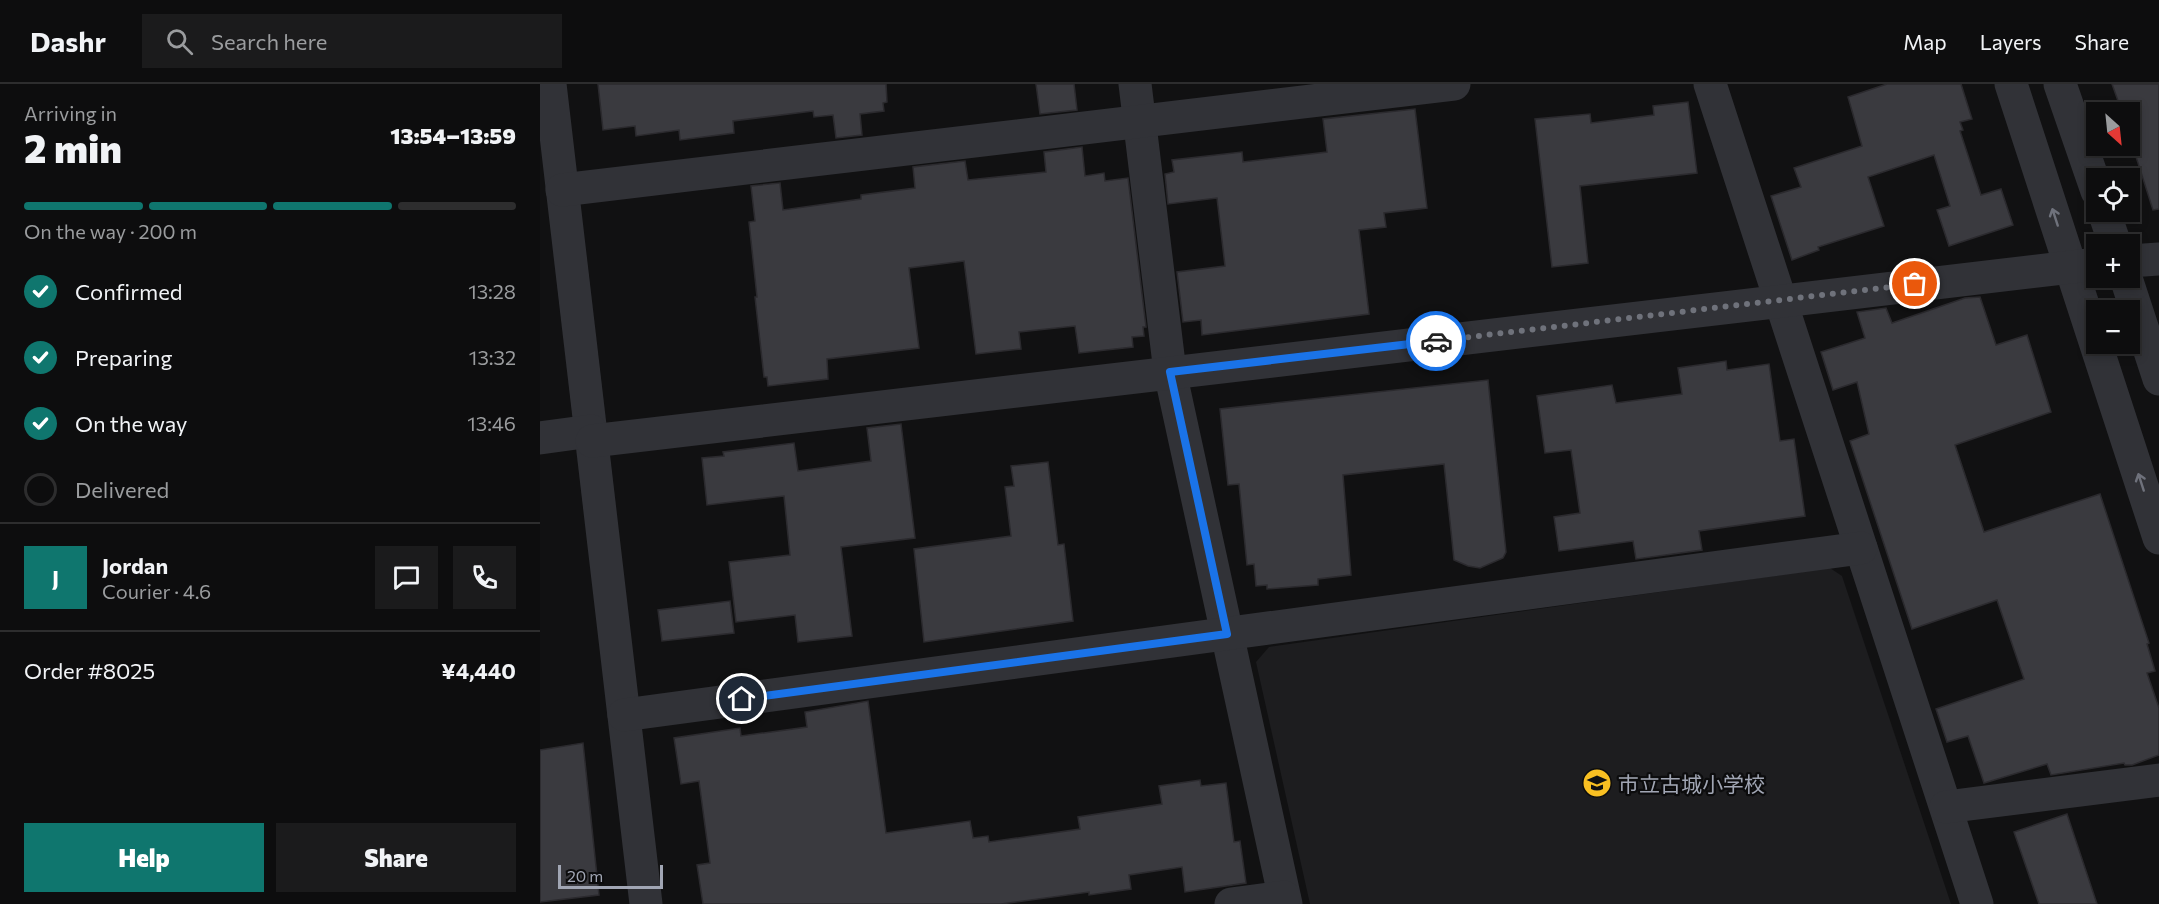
<!DOCTYPE html>
<html lang="en">
<head>
<meta charset="utf-8">
<style>
	:root { --surface:#0d0d0e; --page:#1b1b1c; --text:#f1f3f6; --muted:#9a9c9e; --line:#2d2d2e; --accent:#0f766e }
	body { margin:0; font-family:Commissioner,"Noto Sans JP",sans-serif; background:var(--page); color:var(--text); height:100vh; display:flex; flex-direction:column; font-size:22px; white-space:nowrap }
	* { box-sizing:border-box; margin:0 }
	p { font-size:20px; color:var(--muted) }
	.icon { flex:none; width:33px; height:33px; fill:none; stroke:currentColor; stroke-width:2; stroke-linecap:round; stroke-linejoin:round }
	.map { position:relative; flex:1; overflow:hidden }
	.details { display:flex; flex-direction:column; background:var(--surface); width:540px }
	.details>* { flex:none }
	.needle { width:39px; rotate:153deg }
	.controls { position:absolute; left:1546px; top:18px; display:grid; gap:12px }
	.controls a { display:grid; place-items:center; width:54px; height:54px; border-radius:0px; background:var(--surface); box-shadow:0 3px 9px #0003,0 0 0 2px var(--line); font-size:30px }
	.scale { position:absolute; left:18px; bottom:15px; width:105px; box-sizing:border-box; padding-left:6px; border:3px solid #a1a6b4; border-top:0; font-size:16px; line-height:21px; white-space:nowrap; color:#a1a6b4; -webkit-text-stroke:4px #0c0c0d; paint-order:stroke }
	.pin { position:absolute; display:grid; place-items:center; width:51px; height:51px; color:#fff; margin:-26px; border:3px solid #fff; border-radius:50%; box-shadow:0 2px 6px #0007 }
	.courier { position:absolute; display:grid; place-items:center; width:60px; height:60px; margin:-30px; border:4px solid #1a73e8; border-radius:50%; background:#fff; color:#222; box-shadow:0 2px 8px #0007 }
	.overview em { font-style:normal; font-weight:800 }
	.overview div { display:flex; flex-direction:column-reverse }
	.overview { display:flex; align-items:center; justify-content:space-between; height:102px; padding:0 24px }
	h1 { font-size:39px; font-weight:800; line-height:45px }
	.bar { display:grid; grid-template-columns:repeat(4,1fr); gap:9px 6px; align-content:center; height:72px; padding:0 24px }
	.bar i { height:8px; border-radius:4px; background:var(--line) }
	.bar .current { background:var(--accent) }
	.bar p { grid-column:span 4 }
	.line { display:flex; align-items:center; gap:15px; padding:0 24px; border-top:2px solid var(--line) }
	.line div { flex:1 }
	.round { display:grid; place-items:center; flex:none; width:63px; height:63px; border-radius:0px; background:var(--page) }
	ol { padding:0 24px; list-style:none }
	li { display:flex; align-items:center; gap:18px; height:66px }
	li p { margin-inline-start:auto }
	li .icon { padding:6px; border-radius:50%; background:var(--accent); color:#fff; stroke-width:4 }
	li:last-child { color:var(--muted) }
	li i { width:33px; height:33px; border:3px solid var(--line); border-radius:50% }
	.primary-button { display:flex; gap:12px; margin-top:auto; padding:12px 24px }
	.primary-button a { flex:1; height:69px; border-radius:0px; background:var(--accent); color:#fff; font-size:24px; font-weight:800; line-height:69px; text-align:center }
	.primary-button a+a { background:var(--page); color:var(--text) }
	header { display:flex; align-items:center; gap:36px; box-sizing:border-box; height:84px; padding:0 30px; background:var(--surface); border-bottom:2px solid var(--line) }
	header strong { font-size:28px }
	nav { display:flex; gap:33px; margin-inline-start:auto; font-size:21px }
	.search { width:420px; height:54px; background:var(--page); display:flex; align-items:center; gap:15px; box-sizing:border-box; padding:0 21px; border-radius:0px; color:var(--muted); font-size:22px }
	main { display:flex; flex:1; min-height:0 }
	.map>svg:first-child { display:block }
	.built { fill:#1d1d1f }
	.building { fill:#3a3a3f; stroke:#2b2a2e; stroke-width:1.5 }
	.lines { fill:none; stroke-linecap:round; stroke-linejoin:round }
	.minor { stroke:#313237; stroke-width:33 }
	.oneway { stroke:#6f727c }
	.done { stroke:#6f727b; stroke-width:6; stroke-dasharray:0 10.8 }
	.route { stroke:#1a73e8; stroke-width:8 }
	.labels { text-anchor:middle; dominant-baseline:central; stroke-width:4.5; stroke-linejoin:round; paint-order:stroke }
	.poi-label { font-size:21px; fill:#a1a6b4; stroke:#0c0c0d; text-anchor:start }
</style>
</head>
<body>
<header>
<strong>Dashr</strong>
<div class="search"><svg class="icon" aria-label="search" viewBox="0 0 24 24"><circle cx="10" cy="10" r="6"/><path d="M15 15l6 6"/></svg>Search here</div>
<nav><a>Map</a><a>Layers</a><a>Share</a></nav>
</header>
<main>
<section class="details">
<div class="overview"><div><h1>2 min</h1><p>Arriving in</p></div><em>13:54–13:59</em></div>
<div class="bar"><i class="current"></i><i class="current"></i><i class="current"></i><i></i><p>On the way · 200 m</p></div>
<ol>
<li><svg class="icon" aria-label="check" viewBox="0 0 24 24"><path d="M5 12l5 5 9-10"/></svg>Confirmed<p>13:28</p></li>
<li><svg class="icon" aria-label="check" viewBox="0 0 24 24"><path d="M5 12l5 5 9-10"/></svg>Preparing<p>13:32</p></li>
<li><svg class="icon" aria-label="check" viewBox="0 0 24 24"><path d="M5 12l5 5 9-10"/></svg>On the way<p>13:46</p></li>
<li><i></i>Delivered</li>
</ol>
<div class="line" style="height:108px"><b class="round" style="background:var(--accent);color:#fff">J</b><div><b>Jordan</b><p>Courier · 4.6</p></div><a class="round"><svg class="icon" aria-label="chat" viewBox="0 0 24 24"><path d="M4 5h16v11H9l-5 4z"/></svg></a><a class="round"><svg class="icon" aria-label="phone" viewBox="0 0 24 24"><path d="M5 4h4l2 5-3 2q2 4 5 5l2-3 5 2v4C11 20 4 13 5 4z"/></svg></a></div>
<div class="line" style="height:78px"><div>Order #8025</div><b>¥4,440</b></div>
<div class="primary-button"><a>Help</a><a>Share</a></div>
</section>
<div class="map">
<svg width="1619" height="820" viewBox="0 0 1619 820">
	<rect width="100%" height="100%" fill="#111112"/>
	<polygon class="built" points="1290,484 1302,492 1411,820 770,820 716,578 729,563"/>
	<g class="building">
		<polygon points="58,0 346,0 347,18 343,19 344,27 320,30 322,51 296,54 293,31 274,33 273,27 193,37 194,49 140,56 139,46 96,52 95,42 63,46"/>
		<polygon points="496,0 534,0 537,26 500,30"/>
		<polygon points="1347,0 1421,0 1432,35 1420,38 1423,46 1420,47 1441,111 1461,105 1473,141 1409,162 1397,126 1410,122 1394,71 1328,93 1344,142 1278,163 1279,166 1252,176 1231,112 1261,103 1254,84 1322,62 1308,13"/>
		<polygon points="1572,0 1619,0 1619,125 1613,126 1590,54 1590,28 1582,28"/>
		<polygon points="1148,18 1157,89 1040,102 1048,179 1012,183 995,35 1050,30 1051,39 1114,31 1113,22"/>
		<polygon points="875,25 887,124 844,129 846,143 819,146 829,230 662,251 661,236 643,238 637,188 685,182 677,114 628,120 625,90 634,88 632,76 702,68 703,78 787,68 783,35"/>
		<polygon points="542,63 545,92 564,89 565,97 588,94 606,243 603,243 604,252 592,253 593,263 539,269 535,242 479,248 481,265 436,270 424,177 369,184 379,264 287,275 288,295 228,302 227,293 224,293 215,213 217,213 209,138 215,137 211,102 240,99 243,126 321,115 321,111 375,104 373,83 425,77 428,96 506,88 504,68"/>
		<polygon points="1440,213 1456,261 1487,251 1511,328 1415,361 1444,448 1560,410 1609,559 1607,560 1615,587 1607,589 1619,624 1619,671 1592,681 1585,681 1584,679 1511,691 1507,680 1444,699 1428,652 1407,658 1396,625 1484,595 1457,516 1372,545 1310,357 1329,350 1317,298 1293,306 1281,268 1325,254 1317,228 1346,224 1352,239 1425,214"/>
		<polygon points="1186,277 1187,286 1229,280 1240,357 1254,355 1265,432 1159,447 1162,466 1096,475 1093,457 1019,467 1014,433 1040,429 1031,366 1005,369 997,312 1072,301 1076,319 1142,310 1138,284"/>
		<polygon points="948,296 966,468 963,474 940,484 928,482 914,476 904,380 803,391 811,491 778,495 778,501 727,505 727,501 716,502 714,480 707,481 699,400 688,401 680,325"/>
		<polygon points="361,340 375,454 301,463 312,552 258,558 255,531 196,538 189,478 250,471 244,412 167,421 162,374 184,372 183,368 254,359 258,387 331,377 327,344"/>
		<polygon points="508,378 518,461 524,460 533,537 384,558 374,465 471,452 465,403 474,402 471,382"/>
		<polygon points="190,517 194,549 122,557 118,526"/>
		<polygon points="328,617 346,749 430,737 433,754 448,752 449,758 540,745 538,733 622,720 619,702 660,696 661,702 686,699 694,758 700,757 706,799 645,808 642,783 589,791 591,805 549,811 549,808 461,820 163,820 157,781 170,779 159,697 141,700 134,654 200,644 201,652 267,643 265,628"/>
		<polygon points="43,659 59,811 0,818 0,666"/>
		<polygon points="1527,730 1557,820 1499,820 1474,748"/>
	</g>
	<g class="lines">
		<g class="minor">
			<polyline points="10,0 106,820"/>
			<polyline points="595,0 630,288 746,820"/>
			<polyline points="1170,0 1437,820"/>
			<polyline points="1471,0 1619,454"/>
			<polyline points="1520,0 1557,107"/>
			<polyline points="22,106 914,0"/>
			<polyline points="1564,128 1575,160"/>
			<polyline points="1590,177 1619,175"/>
			<polyline points="1586,194 1619,295"/>
			<polyline points="0,354 51,347"/>
			<polyline points="52,357 1557,180"/>
			<polyline points="84,631 1321,464"/>
			<polyline points="1406,723 1619,696"/>
			<polyline points="691,820 744,813"/>
		</g>
	</g>
	<defs><path id="oneway-shaft" d="M-6 0H5M1.5-3L5.5 0L1.5 3" fill="none" stroke-width="1.6" stroke-linecap="round" stroke-linejoin="round" transform="scale(1.5)"/></defs>
	<g class="oneway">
		<use href="#oneway-shaft" transform="translate(1515 133) rotate(-108)"/>
		<use href="#oneway-shaft" transform="translate(1601 398) rotate(-108)"/>
	</g>
	<g class="lines">
		<polyline class="done" points="896,257 1375,200"/>
		<polyline class="route" points="202,615 687,550 630,288 896,257"/>
	</g>
	<defs>
		<g id="school-disc" transform="scale(1.5)"><circle r="9.5" fill="#f9c022" stroke="#0c0c0d"/><path d="M0-5L7-2L0 1L-7-2ZM-4 1L0 2.5L4 1V4Q0 6-4 4Z" fill="#111"/></g>
	</defs>
	<g fill-rule="evenodd">
		<use href="#school-disc" x="1057" y="699"/>
	</g>
	<g class="labels">
		<g class="poi-label">
			<text x="1078" y="699">市立古城小学校</text>
		</g>
	</g>
</svg>
<div class="controls">
<a><svg class="needle" viewBox="-14 -14 28 28"><path d="M0-13l5 13h-10z" fill="#e53935"/><path d="M0 13l5-13h-10z" fill="#9a9c9e"/></svg></a>
<a><svg class="icon" aria-label="locate" viewBox="0 0 24 24"><circle cx="12" cy="12" r="6"/><path d="M12 2v4M12 18v4M2 12h4M18 12h4"/></svg></a>
<a>+</a>
<a>−</a>
</div>
<div class="scale">20 m</div>
<div class="pin" style="left:1375px;top:200px;background:#ea580c"><svg class="icon" aria-label="bag" viewBox="0 0 24 24"><path d="M5 8h14l-1 12H6zM9 8a3 3 0 0 1 6 0"/></svg></div>
<div class="pin" style="left:202px;top:615px;background:#1f2937"><svg class="icon" aria-label="home" viewBox="0 0 24 24"><path d="M3 11l9-7 9 7M6 9v11h12V9"/></svg></div>
<div class="courier" style="left:896px;top:257px"><svg class="icon" aria-label="car" viewBox="0 0 24 24"><path d="M5 17H2v-5l4-1 3-4h7l3 4 3 1v5h-3M9 17h6M6 11h13"/><circle cx="7" cy="17" r="2"/><circle cx="17" cy="17" r="2"/></svg></div>
</div>
</main>
</body>
</html>
